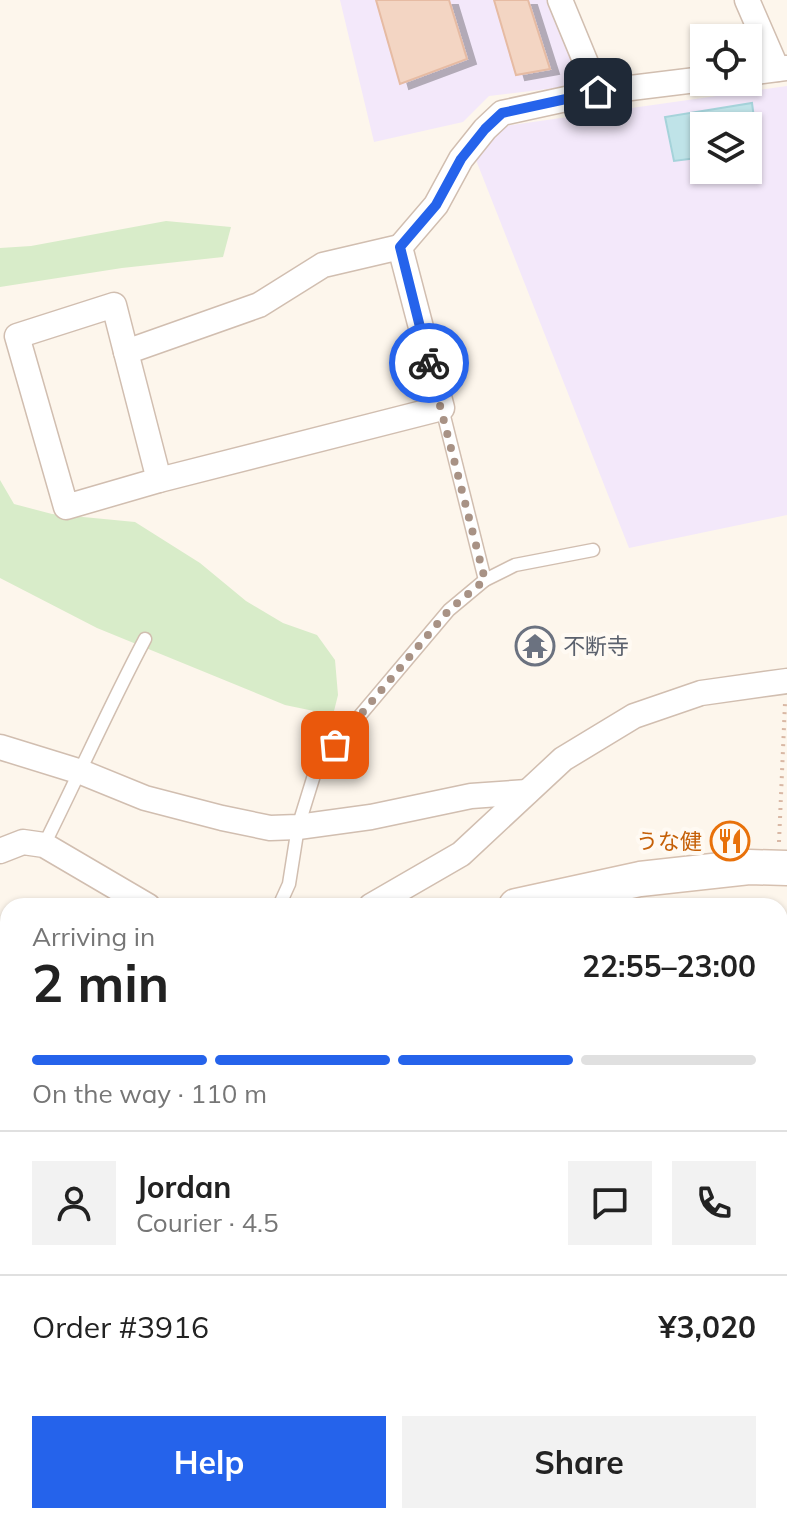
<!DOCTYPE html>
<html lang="en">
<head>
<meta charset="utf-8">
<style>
	:root { --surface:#fff; --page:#f2f2f2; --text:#222; --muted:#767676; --line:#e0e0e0; --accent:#2563eb }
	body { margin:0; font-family:Mulish,"Noto Sans JP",sans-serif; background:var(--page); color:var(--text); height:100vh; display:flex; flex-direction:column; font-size:30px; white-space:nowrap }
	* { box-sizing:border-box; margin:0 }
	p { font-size:26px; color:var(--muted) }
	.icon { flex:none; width:44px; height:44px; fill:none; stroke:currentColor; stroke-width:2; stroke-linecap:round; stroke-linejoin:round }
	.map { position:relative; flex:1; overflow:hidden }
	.sheet { position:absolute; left:0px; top:898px; width:788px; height:626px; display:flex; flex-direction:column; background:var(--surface); border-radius:24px 24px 0 0; box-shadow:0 2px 6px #0004 }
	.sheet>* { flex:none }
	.fabs { position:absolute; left:690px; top:24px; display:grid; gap:16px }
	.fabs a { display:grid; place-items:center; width:72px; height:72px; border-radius:0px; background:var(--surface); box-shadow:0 2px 6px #0004; font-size:40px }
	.pin { position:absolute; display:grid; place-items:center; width:68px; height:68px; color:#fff; margin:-34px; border-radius:16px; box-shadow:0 4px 12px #0006 }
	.courier { position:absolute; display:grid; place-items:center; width:80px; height:80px; margin:-40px; border:6px solid #2563eb; border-radius:50%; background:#fff; color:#222; box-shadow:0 2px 10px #0007 }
	.summary em { font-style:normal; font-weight:700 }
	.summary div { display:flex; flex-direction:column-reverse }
	.summary { display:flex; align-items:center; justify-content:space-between; height:136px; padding:0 32px }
	h1 { font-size:52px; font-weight:700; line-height:60px }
	.bar { display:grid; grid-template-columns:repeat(4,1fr); gap:12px 8px; align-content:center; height:96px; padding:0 32px }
	.bar i { height:10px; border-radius:6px; background:var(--line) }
	.bar .current { background:var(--accent) }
	.bar p { grid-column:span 4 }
	.line { display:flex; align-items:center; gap:20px; padding:0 32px; border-top:2px solid var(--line) }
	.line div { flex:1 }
	.round { display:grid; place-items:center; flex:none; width:84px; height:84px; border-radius:0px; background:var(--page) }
	.primary-button { display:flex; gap:16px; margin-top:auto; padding:16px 32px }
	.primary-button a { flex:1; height:92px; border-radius:0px; background:var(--accent); color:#fff; font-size:32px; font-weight:700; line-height:92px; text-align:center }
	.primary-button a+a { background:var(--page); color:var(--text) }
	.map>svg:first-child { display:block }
	.residential { fill:#f5e8da }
	.education { fill:#f3e8fa; fill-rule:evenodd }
	.green { fill:#d8ecc9 }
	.water { fill:#bfe3e8; stroke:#a5d3da; stroke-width:2 }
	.building { fill:#f3d5c3; stroke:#e6bba3; stroke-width:2; filter:url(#shadow) }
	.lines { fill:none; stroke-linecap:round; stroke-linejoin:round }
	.lane-casing { stroke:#d1beb0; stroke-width:15 }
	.street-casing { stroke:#d1beb0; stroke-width:27 }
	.secondary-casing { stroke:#d6c0b0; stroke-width:37 }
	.path { stroke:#d9b8a5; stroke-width:4; stroke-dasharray:2 6; stroke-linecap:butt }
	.lane { stroke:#fff; stroke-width:12 }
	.street { stroke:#fff; stroke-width:24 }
	.secondary { stroke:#fff; stroke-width:34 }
	.done { stroke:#a89285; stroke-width:8; stroke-dasharray:0 14.4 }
	.route { stroke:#2563eb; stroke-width:10 }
	.labels { text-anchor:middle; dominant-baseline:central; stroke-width:8; stroke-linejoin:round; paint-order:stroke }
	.worship-label { font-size:22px; fill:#5b616d; stroke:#fffaf3; text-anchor:start }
	.food-label { font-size:22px; fill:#c56008; stroke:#fffaf3; text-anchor:end }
</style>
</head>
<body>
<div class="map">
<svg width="787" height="1523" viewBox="0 0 787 1523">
	<defs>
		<filter id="shadow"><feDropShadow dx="9" dy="5" stdDeviation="0" flood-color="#0004"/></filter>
	</defs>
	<rect width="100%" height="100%" fill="#fdf6ec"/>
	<g class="residential">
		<polygon points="0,1473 8,1479 8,1516 67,1516 78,1523 0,1523"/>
		<polygon points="148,1516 526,1516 530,1523 149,1523"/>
	</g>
	<g class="education">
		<polygon points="340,0 549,0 573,62 564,87 489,96 463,122 374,142"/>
		<path d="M 787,86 L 787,515 L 629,548 L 474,155 L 505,126 ZM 704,126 L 748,126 L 748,170 L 704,170 Z"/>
	</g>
	<g class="green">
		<polygon points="166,221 231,227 223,257 122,268 0,287 0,248 31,246"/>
		<polygon points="0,480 14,504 52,514 135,522 200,563 246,601 283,623 317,635 335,660 338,695 333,715 285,705 97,628 0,578"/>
		<polygon points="0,1299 8,1303 8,1448 0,1443"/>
	</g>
	<g class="water">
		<polygon points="752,103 758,148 748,149 748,126 704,126 704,157 674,161 665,117"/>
		<polygon points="780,947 787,947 787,1523 618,1523 617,1516 780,1516"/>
	</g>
	<g class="building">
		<polygon points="376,0 449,0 467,59 400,84"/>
		<polygon points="494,0 528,0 550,69 516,75"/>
		<polygon points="8,1499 8,1516 13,1516 14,1523 33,1518 34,1523 0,1523 0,1501"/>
		<polygon points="209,1516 264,1516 265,1523 211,1523"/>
		<polygon points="376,1516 439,1516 441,1523 386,1523 384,1517 377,1519"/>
	</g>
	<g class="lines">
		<g class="lane-casing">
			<g id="lane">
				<polyline points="442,408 485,580"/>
				<path d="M 44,845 C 78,777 109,707 145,639"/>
				<polyline points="279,906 289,884 298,827 315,772 335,745 449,610 485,580 515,565 593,550"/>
			</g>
		</g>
		<g class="street-casing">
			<g id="street">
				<polyline points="560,0 598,92"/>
				<polyline points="747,0 777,69"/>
				<polyline points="748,73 787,68"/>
				<polyline points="126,352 114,305 17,336 66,507 159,480 442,408 400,247 436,205 461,159 485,129 502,113 598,92 704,79"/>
				<polyline points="159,480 126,352 259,305 323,265 400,247"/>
				<polyline points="0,747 81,772 145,798 222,818 270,828 298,827 371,817 471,796 527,792"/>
				<polyline points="0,851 23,842 44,845 148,906"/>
				<polyline points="371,906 461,854 563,759 634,716 701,693 787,681"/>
				<polyline points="0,1284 8,1288"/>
				<polyline points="0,1454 8,1460"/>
				<polyline points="96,1516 106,1523"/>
				<polyline points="134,1516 135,1523"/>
				<polyline points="552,1516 552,1523"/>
			</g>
		</g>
		<g class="secondary-casing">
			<g id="secondary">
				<polyline points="516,906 640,879 749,867 787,868"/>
				<polyline points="0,1100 8,1097"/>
			</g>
		</g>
		<polyline class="path" points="779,842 785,703"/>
		<use href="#lane" class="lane"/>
		<use href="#street" class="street"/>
		<use href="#secondary" class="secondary"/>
	</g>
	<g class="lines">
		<polyline class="done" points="335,745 449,610 485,580 429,363"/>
		<polyline class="route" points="429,363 400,247 436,205 461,159 485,129 502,113 598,92"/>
	</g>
	<defs>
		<g id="temple-ring" transform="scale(2)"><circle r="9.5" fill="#fffaf3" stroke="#6b7280" stroke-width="1.5"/><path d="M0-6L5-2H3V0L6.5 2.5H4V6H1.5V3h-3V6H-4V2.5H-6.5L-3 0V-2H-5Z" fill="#6b7280"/></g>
		<g id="restaurant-ring" transform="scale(2)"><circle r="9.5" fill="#fffaf3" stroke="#e8710a" stroke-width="1.5"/><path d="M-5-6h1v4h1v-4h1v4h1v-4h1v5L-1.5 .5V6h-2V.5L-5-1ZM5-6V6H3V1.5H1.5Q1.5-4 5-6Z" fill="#e8710a"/></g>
	</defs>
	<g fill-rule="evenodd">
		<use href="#temple-ring" x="535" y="646"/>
		<use href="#restaurant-ring" x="730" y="841"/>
	</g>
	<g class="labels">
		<g class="worship-label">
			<text x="563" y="646">不断寺</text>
		</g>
		<g class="food-label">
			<text x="702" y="841">うな健</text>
		</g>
	</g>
</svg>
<div class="fabs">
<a><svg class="icon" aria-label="locate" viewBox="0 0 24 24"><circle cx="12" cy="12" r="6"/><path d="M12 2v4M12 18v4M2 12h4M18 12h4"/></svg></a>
<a><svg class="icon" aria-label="layers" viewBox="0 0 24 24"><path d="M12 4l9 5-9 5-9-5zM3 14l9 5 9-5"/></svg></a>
</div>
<div class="pin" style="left:335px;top:745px;background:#ea580c"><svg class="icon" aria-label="bag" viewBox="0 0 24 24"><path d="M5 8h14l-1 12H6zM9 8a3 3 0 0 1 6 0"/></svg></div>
<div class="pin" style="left:598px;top:92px;background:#1f2937"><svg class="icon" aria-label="home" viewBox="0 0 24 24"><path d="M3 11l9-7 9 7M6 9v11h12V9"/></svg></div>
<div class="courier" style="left:429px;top:363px"><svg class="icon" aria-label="bike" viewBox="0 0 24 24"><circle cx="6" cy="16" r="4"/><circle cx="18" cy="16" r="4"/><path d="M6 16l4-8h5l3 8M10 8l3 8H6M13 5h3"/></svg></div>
<section class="sheet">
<div class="summary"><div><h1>2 min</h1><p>Arriving in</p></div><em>22:55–23:00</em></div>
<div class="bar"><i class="current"></i><i class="current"></i><i class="current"></i><i></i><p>On the way · 110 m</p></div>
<div class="line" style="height:144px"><a class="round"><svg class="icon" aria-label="person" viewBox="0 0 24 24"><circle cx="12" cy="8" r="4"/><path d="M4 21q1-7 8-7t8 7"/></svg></a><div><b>Jordan</b><p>Courier · 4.5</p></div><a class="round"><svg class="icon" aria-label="chat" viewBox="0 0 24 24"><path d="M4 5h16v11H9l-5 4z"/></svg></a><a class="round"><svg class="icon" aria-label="phone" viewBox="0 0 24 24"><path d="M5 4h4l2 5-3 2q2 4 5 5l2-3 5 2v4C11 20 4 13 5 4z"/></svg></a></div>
<div class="line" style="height:104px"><div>Order #3916</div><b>¥3,020</b></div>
<div class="primary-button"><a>Help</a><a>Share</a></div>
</section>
</div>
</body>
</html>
